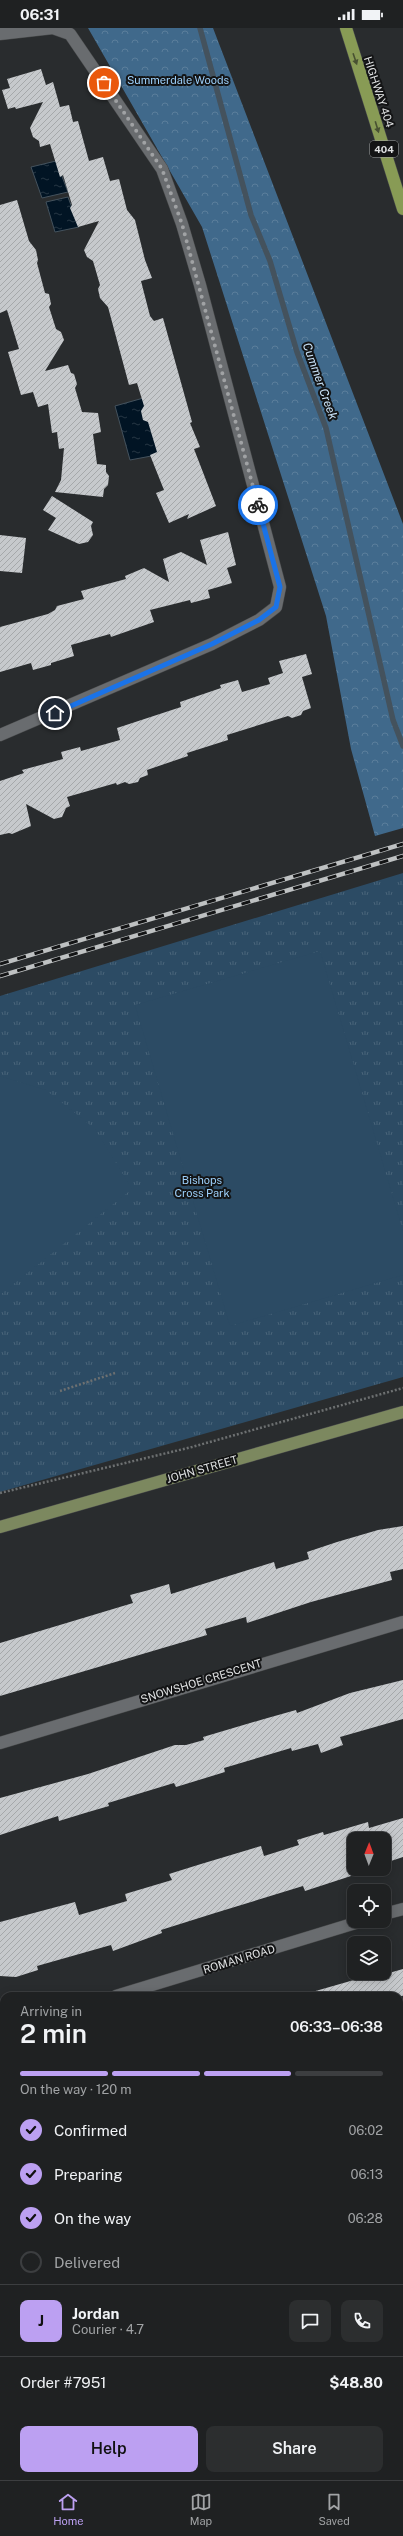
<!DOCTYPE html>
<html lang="en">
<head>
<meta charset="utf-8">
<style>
	:root { --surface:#1f2122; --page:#2c2e2f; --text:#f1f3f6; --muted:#a1a3a5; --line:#3c3e40; --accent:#bca0f2 }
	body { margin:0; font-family:"Public Sans",sans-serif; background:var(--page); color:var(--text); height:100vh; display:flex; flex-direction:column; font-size:15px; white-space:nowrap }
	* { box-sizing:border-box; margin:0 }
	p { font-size:13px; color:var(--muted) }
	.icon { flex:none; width:22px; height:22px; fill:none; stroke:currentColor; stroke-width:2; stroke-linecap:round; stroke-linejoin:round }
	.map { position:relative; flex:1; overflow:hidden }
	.details { position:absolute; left:0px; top:1964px; width:403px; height:488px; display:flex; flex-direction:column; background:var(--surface); border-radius:12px 12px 0 0; box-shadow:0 2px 10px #0003,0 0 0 1px var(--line) }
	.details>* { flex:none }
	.needle { width:26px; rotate:1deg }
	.fabs { position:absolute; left:347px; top:1804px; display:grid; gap:8px }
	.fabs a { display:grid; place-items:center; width:44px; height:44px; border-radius:8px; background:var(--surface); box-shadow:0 2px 10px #0003,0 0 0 1px var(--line); font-size:20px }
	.pin { position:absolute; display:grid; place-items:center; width:34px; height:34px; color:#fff; margin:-17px; border:2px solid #fff; border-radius:50%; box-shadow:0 1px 4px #0007 }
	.courier { position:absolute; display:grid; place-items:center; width:40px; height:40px; margin:-20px; border:3px solid #1a73e8; border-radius:50%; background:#fff; color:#222; box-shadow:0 1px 5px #0007 }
	.overview em { font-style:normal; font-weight:600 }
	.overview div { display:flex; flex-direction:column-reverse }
	.overview { display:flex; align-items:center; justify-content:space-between; height:68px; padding:0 20px }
	h1 { font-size:26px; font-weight:600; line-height:30px }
	.bar { display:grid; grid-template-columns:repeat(4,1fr); gap:6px 4px; align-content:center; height:48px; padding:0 20px }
	.bar i { height:5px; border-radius:3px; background:var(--line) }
	.bar .on { background:var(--accent) }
	.bar p { grid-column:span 4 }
	.line { display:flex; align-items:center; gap:10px; padding:0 20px; border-top:1px solid var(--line) }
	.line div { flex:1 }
	.round { display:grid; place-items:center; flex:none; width:42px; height:42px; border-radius:8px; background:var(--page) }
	ol { padding:0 20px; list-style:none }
	li { display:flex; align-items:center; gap:12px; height:44px }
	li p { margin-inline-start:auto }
	li .icon { padding:4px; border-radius:50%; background:var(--accent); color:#111; stroke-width:4 }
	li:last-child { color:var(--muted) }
	li i { width:22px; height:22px; border:2px solid var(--line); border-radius:50% }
	.cta { display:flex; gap:8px; margin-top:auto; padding:8px 20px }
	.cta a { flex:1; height:46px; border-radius:8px; background:var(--accent); color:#111; font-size:16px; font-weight:600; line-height:46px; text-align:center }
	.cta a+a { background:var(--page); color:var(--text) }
	.status { display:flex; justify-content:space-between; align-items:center; height:28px; padding:0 20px; background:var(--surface); direction:ltr }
	.status svg { height:11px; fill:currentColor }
	.tab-bar { display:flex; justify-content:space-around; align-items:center; height:56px; border-top:1px solid var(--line); background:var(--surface); font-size:11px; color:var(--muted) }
	.tab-bar a { display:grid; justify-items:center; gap:2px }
	.tab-bar .on { color:var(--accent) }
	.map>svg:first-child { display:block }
	.grass { fill:url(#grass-tufts) }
	.forest { fill:url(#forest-crowns) }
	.garden { fill:#2c4b64 }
	.water { fill:url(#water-ripples); stroke:#44525d }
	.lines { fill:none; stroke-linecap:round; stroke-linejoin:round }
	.stream { stroke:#44525d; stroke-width:5.5 }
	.building { fill:url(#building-hatch) }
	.minor-casing { stroke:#484a4b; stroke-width:13 }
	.major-casing { stroke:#484a4b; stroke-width:13 }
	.highway-casing { stroke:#484a4b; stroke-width:13 }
	.path { stroke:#6d7071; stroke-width:2.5; stroke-dasharray:2 2; stroke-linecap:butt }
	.minor { stroke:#696c6f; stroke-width:12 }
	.major { stroke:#7c885f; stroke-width:12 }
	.highway { stroke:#889b55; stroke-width:12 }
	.rail-casing { stroke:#bec1c2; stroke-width:4.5 }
	.rail { stroke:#131415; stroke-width:3; stroke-dasharray:9; stroke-linecap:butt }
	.oneway { fill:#485132 }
	.done { stroke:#a0a2a4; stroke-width:4; stroke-dasharray:0 7.2 }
	.route { stroke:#1a73e8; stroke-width:5 }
	.labels { text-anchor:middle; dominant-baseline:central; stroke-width:4; stroke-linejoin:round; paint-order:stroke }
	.shield { fill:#131415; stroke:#a2a4a5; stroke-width:1 }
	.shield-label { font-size:10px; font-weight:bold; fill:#e0e2e3 }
	.park-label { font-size:11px; fill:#9dd0fb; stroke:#131415 }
	.street-label { font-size:11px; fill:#e0e2e3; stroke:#131415 }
	.water-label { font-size:12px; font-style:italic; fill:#c9e2f8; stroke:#131415 }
</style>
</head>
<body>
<div class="status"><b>06:31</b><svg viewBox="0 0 49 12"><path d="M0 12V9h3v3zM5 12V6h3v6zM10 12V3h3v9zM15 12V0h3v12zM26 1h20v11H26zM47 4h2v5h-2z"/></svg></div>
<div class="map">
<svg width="403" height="2452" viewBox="0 0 403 2452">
	<defs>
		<pattern id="grass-tufts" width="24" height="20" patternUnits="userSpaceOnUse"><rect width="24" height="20" fill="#2c4b64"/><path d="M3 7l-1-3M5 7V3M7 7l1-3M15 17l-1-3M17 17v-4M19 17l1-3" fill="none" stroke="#4a657a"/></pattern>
		<pattern id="forest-crowns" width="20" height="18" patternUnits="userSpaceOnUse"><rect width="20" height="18" fill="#40698b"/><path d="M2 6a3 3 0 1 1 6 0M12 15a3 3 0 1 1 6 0" fill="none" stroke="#5b7e9b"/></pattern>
		<pattern id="water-ripples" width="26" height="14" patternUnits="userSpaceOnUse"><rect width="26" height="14" fill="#011424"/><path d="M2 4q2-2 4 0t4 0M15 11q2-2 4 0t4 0" fill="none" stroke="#263644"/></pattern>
		<pattern id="building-hatch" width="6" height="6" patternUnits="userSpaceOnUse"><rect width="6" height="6" fill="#c6c9cc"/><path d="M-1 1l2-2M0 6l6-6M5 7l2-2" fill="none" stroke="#a5a8aa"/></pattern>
	</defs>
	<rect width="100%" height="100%" fill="#292c2e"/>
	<polygon class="grass" points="403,845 403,1349 0,1464 0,968"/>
	<polygon class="forest" points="88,0 213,0 403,496 403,800 375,808 351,721 326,588 202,199"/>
	<g class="garden">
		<polygon points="320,923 403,1203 403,1247 230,1298 135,977"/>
		<polygon points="0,1048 46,1062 95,1101 132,1161 0,1267"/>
	</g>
	<g class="water">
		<polygon points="56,133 68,164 42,170 31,139"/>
		<polygon points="68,169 79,199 55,204 46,174"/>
		<polygon points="147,369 162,426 130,432 115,378"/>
	</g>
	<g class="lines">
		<polyline class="stream" points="200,0 251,187 270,233 297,324 326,400 393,692 403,718"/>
	</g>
	<g class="building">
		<polygon points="41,41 46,57 53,54 60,79 69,77 73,94 78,93 89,133 103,129 110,153 119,151 127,182 135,192 145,232 152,250 141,253 150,288 154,293 163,290 192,394 190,395 200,419 194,421 216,478 187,491 189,486 169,495 156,465 164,462 150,427 157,424 148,394 143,392 141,383 144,378 137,355 129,357 108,279 100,270 98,261 100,257 93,233 87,229 84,222 99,193 78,199 70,180 72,177 63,147 60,149 50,116 40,119 39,113 33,109 30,100 43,74 16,81 15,79 8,81 2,62 10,60 7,51"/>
		<polygon points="17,172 29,213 36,222 38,232 37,235 45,265 49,266 51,276 49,279 56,301 61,304 64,312 45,343 68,337 71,345 74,346 77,356 75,360 82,384 98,385 101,404 93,406 97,436 106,437 106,444 109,448 108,457 104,461 103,469 55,464 61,452 64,420 59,421 57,404 52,405 48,376 38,379 33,364 21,367 8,324 19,321 7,282 0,285 0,177"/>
		<polygon points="52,468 93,494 91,498 93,507 88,514 79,516 48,502 56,490 43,482"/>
		<polygon points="228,504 236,537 227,540 232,555 208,562 210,570 191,575 190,572 150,582 154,594 111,609 110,606 71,617 74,628 51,635 51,637 33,642 31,635 0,644 0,599 48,586 55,582 57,578 84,571 81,563 126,551 125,548 144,540 169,554 163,531 181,524 207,537 200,512"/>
		<polygon points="0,507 26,510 22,545 0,543"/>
		<polygon points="306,626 312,646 302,649 311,680 303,683 301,687 292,690 288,688 227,707 228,712 187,725 188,728 147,742 148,747 140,750 138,754 129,756 125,754 117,757 116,755 67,769 70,778 66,780 62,789 54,791 26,776 31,798 12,806 9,805 0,807 0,753 24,745 22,742 63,731 61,724 80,719 81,723 120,712 117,700 181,679 180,674 221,660 220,657 238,652 242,664 270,656 268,650 283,645 279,633"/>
		<polygon points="403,1498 403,1541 390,1544 392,1552 311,1574 247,1595 246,1589 205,1601 207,1607 0,1668 0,1615 133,1575 130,1567 149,1562 169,1556 171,1566 274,1534 276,1541 309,1531 307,1524 337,1514 378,1502"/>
		<polygon points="403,1652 403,1691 340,1709 343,1717 321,1725 318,1716 292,1723 291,1720 224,1740 225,1744 176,1759 174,1755 108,1775 109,1778 85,1785 59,1793 58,1788 0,1807 0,1770 88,1746 175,1717 186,1717 204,1712 203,1709 264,1691 296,1682 297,1685 350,1665"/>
		<polygon points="403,1790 403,1829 388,1834 384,1811 354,1811 354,1847 305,1863 303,1858 215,1885 161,1902 162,1905 113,1923 111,1917 37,1938 38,1942 16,1949 0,1948 0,1894 75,1874 79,1887 127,1873 125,1866 172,1852 169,1846 201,1836 261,1818 264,1828 299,1817 297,1812 323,1804 324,1807 368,1794 369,1800"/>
		<polygon points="403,1941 403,1968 313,1968 312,1964 347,1954 375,1945 389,1945"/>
	</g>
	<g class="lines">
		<g class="minor-casing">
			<g id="minor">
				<polyline points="0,6 53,0 70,6 162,141 182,196 200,257 280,559 276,579 259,592 212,616 0,707"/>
				<polyline points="0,1715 403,1594"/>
				<polyline points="384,1886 403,1881"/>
				<polyline points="116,1968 362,1893"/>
				<polyline points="0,2003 4,2002"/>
				<polyline points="399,2178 403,2176"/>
				<polyline points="0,2322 4,2318"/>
				<polyline points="139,2448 142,2452"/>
			</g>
		</g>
		<g class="major-casing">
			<polyline id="major" points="0,1499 403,1384"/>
		</g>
		<g class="highway-casing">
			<polyline id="highway" points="346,0 403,181"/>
		</g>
		<g class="path">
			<polyline points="60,1363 115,1345"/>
			<polyline points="0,1465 192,1419 403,1360"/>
			<polyline points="0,2107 4,2120"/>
		</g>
		<use href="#minor" class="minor"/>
		<use href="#major" class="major"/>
		<use href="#highway" class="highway"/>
		<g class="rail-casing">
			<g id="rail">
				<polyline points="0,936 403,816"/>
				<polyline points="0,948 403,828"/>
			</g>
		</g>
		<use href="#rail" class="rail"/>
	</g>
	<defs><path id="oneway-solid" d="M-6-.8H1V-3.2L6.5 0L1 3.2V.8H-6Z"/></defs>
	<g class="oneway">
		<use href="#oneway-solid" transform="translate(355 31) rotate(71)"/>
		<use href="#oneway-solid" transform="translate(377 99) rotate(73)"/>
	</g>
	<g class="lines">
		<polyline class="done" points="104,55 162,141 182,196 258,477"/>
		<polyline class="route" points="55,685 212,616 259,592 276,579 280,559 258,477"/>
	</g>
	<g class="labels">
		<rect class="shield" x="370" y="113" width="28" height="16" rx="3"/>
		<g class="shield-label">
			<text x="384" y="121">404</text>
		</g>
		<g class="park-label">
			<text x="178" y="52">Summerdale Woods</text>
			<text x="202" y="1152">Bishops<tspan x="202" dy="13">Cross Park</tspan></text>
		</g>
		<g class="street-label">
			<text transform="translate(379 64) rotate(72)">HIGHWAY 404</text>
			<text transform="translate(202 1441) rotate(-16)">JOHN STREET</text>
			<text transform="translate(201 1653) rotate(-17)">SNOWSHOE CRESCENT</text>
			<text transform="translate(239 1931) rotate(-17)">ROMAN ROAD</text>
		</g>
		<g class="water-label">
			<text transform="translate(320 353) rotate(70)">Cummer Creek</text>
		</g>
	</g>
</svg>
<div class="fabs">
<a><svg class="needle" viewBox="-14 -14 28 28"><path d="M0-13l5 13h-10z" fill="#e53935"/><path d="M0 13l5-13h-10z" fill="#a1a3a5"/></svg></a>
<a><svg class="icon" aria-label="locate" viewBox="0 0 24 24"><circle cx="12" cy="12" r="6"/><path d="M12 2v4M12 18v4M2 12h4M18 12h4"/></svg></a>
<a><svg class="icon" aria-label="layers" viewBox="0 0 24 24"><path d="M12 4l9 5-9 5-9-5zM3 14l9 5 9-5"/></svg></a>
</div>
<div class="pin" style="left:104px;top:55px;background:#ea580c"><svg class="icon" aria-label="bag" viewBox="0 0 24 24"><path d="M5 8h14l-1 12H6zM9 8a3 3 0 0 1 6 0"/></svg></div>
<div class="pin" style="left:55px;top:685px;background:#1f2937"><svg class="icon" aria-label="home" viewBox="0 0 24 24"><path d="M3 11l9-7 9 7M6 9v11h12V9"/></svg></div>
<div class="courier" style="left:258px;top:477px"><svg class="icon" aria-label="bike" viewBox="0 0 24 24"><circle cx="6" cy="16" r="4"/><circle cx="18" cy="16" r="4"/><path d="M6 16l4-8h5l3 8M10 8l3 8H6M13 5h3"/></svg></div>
<section class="details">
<div class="overview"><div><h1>2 min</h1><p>Arriving in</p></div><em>06:33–06:38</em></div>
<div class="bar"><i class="on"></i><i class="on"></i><i class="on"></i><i></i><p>On the way · 120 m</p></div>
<ol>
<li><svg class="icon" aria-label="check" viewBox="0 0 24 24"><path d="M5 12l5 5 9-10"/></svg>Confirmed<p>06:02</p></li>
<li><svg class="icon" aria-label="check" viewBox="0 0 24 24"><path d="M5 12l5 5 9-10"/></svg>Preparing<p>06:13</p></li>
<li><svg class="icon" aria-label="check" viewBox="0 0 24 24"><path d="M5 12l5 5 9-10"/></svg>On the way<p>06:28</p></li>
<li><i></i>Delivered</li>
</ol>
<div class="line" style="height:72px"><b class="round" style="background:var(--accent);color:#111">J</b><div><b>Jordan</b><p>Courier · 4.7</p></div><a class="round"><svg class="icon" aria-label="chat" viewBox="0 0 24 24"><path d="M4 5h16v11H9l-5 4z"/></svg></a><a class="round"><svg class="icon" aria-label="phone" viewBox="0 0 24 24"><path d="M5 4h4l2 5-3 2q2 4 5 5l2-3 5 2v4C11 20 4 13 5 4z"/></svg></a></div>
<div class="line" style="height:52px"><div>Order #7951</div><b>$48.80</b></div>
<div class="cta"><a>Help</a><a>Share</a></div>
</section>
</div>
<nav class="tab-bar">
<a class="on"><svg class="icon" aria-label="home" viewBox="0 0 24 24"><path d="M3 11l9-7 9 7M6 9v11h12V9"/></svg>Home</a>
<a><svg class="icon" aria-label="map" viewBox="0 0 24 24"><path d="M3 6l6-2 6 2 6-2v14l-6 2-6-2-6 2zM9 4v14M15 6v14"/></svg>Map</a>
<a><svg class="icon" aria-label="saved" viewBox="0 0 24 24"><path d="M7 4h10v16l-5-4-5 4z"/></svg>Saved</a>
</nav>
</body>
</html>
